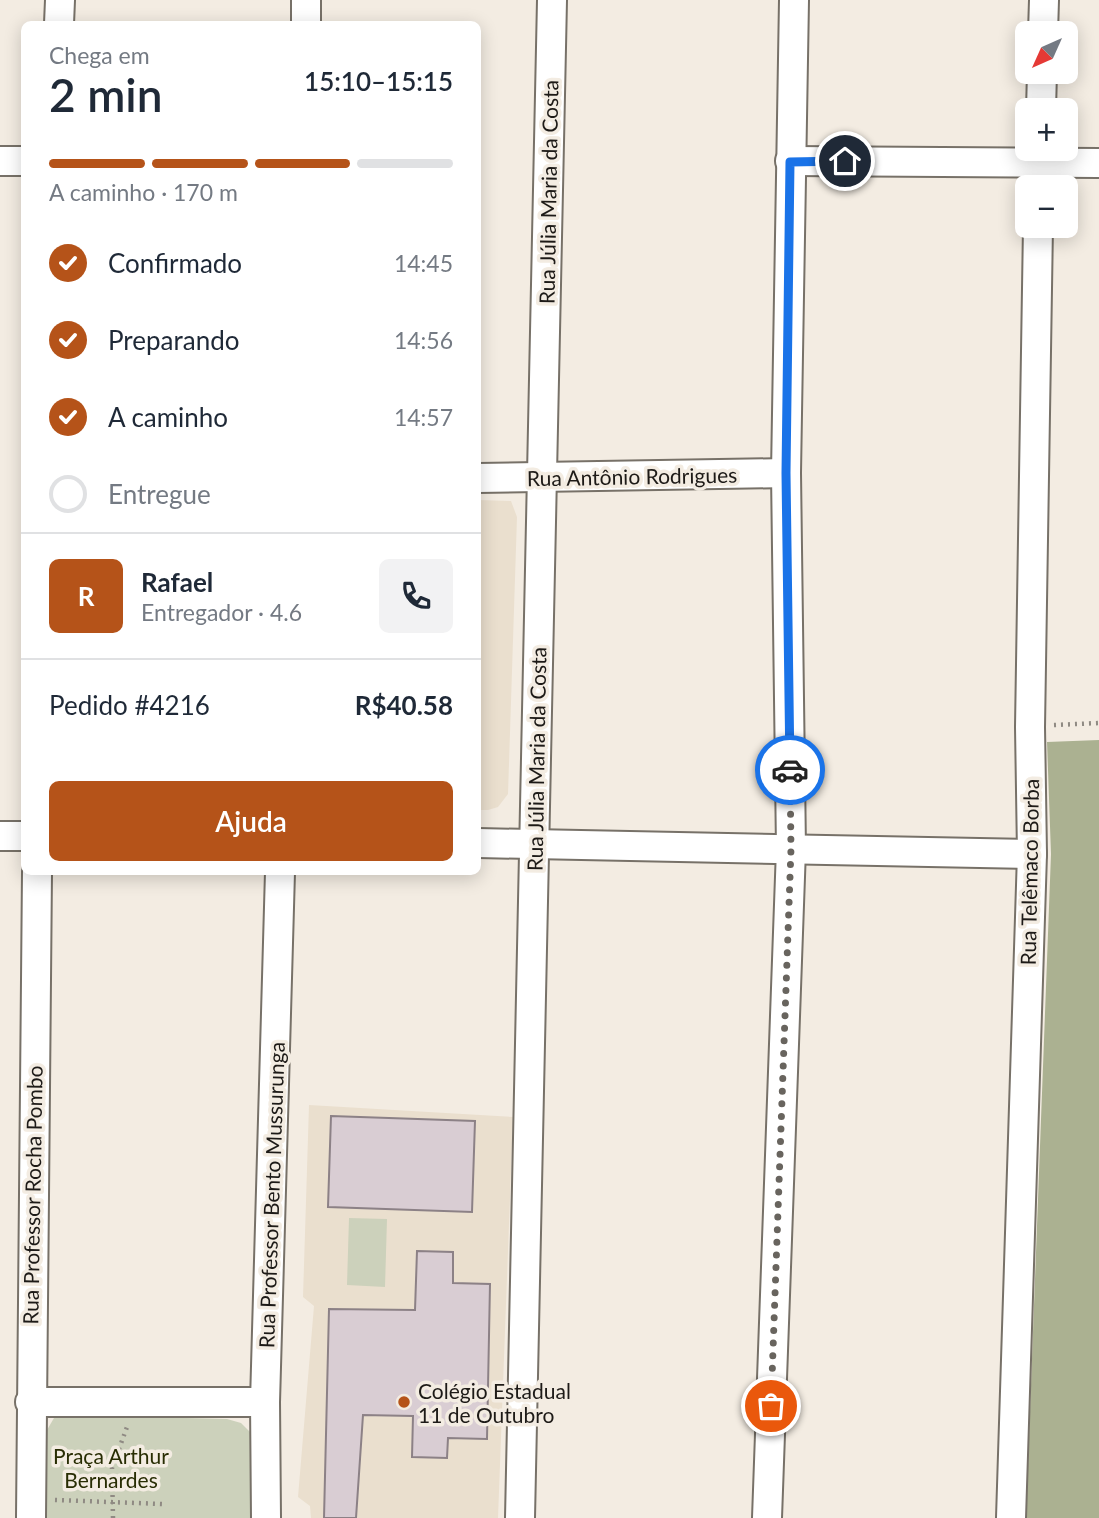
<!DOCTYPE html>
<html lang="pt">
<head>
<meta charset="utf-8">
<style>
	:root { --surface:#fff; --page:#f2f2f3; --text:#1f2937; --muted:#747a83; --line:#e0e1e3; --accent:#b55319 }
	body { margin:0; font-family:Lato,sans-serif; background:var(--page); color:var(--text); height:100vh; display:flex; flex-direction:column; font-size:26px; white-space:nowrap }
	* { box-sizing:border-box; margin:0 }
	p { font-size:23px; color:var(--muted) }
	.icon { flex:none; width:38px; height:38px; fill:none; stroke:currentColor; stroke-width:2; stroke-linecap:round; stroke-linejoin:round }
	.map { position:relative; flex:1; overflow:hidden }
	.details { position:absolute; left:21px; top:21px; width:460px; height:854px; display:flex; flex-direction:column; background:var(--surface); border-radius:10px; box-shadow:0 4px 18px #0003 }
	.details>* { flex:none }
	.needle { width:46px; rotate:225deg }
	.fabs { position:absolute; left:1015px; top:21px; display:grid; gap:14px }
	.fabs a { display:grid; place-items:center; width:63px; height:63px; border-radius:10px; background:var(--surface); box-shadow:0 4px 18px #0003; font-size:35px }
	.pin { position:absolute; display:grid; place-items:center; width:60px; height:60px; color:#fff; margin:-30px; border:4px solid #fff; border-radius:50%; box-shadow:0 2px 7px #0007 }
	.courier { position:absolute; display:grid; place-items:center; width:70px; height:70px; margin:-35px; border:5px solid #1a73e8; border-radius:50%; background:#fff; color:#222; box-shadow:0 2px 9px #0007 }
	.overview em { font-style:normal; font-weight:600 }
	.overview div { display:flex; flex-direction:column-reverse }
	.overview { display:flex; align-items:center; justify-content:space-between; height:119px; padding:0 28px }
	h1 { font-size:46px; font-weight:600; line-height:52px }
	.bar { display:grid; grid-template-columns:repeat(4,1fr); gap:10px 7px; align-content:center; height:84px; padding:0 28px }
	.bar i { height:9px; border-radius:5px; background:var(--line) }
	.bar .on { background:var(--accent) }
	.bar p { grid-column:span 4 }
	.line { display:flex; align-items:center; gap:18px; padding:0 28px; border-top:2px solid var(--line) }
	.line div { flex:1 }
	.round { display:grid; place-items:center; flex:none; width:74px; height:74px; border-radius:10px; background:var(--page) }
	ol { padding:0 28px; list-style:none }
	li { display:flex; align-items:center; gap:21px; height:77px }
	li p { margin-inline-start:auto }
	li .icon { padding:7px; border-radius:50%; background:var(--accent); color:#fff; stroke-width:4 }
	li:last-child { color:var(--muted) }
	li i { width:38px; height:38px; border:4px solid var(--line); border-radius:50% }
	.primary-button { display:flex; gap:14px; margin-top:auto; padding:14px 28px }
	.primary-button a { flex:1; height:80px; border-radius:10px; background:var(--accent); color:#fff; font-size:28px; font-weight:600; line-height:80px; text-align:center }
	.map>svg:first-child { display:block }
	.built { fill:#eadfce }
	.green { fill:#ccd1bb }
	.forest { fill:#abb191 }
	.building { fill:#d9cdd3; stroke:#8c8186; stroke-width:2 }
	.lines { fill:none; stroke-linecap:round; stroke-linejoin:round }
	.minor-casing { stroke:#777168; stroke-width:32 }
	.path { stroke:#8f8a83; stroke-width:4.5; stroke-dasharray:2 5; stroke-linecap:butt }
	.minor { stroke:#fff; stroke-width:28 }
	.done { stroke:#68645e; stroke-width:7; stroke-dasharray:0 12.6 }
	.route { stroke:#1a73e8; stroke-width:9 }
	.poi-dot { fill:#b55319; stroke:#f3ece2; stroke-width:2.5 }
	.labels { text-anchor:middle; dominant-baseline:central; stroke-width:7; stroke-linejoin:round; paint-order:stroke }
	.street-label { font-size:21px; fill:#1d1a17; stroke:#f3ece2 }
	.poi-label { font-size:21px; fill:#1d1a17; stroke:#f3ece2; text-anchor:start }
	.park-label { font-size:21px; fill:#282d03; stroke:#f3ece2 }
</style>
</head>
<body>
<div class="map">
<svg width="1099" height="1518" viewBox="0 0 1099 1518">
	<rect width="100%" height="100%" fill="#f3ece2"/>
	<g class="built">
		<polygon points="478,500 511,501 517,517 508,794 498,807 488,810 478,810"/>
		<polygon points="309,1105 513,1117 498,1518 311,1518 310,1506 298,1497 314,1306 303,1297"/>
	</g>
	<g class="green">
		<polygon points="349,1218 387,1219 385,1287 347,1285"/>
		<polygon points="65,1415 227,1419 241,1423 250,1432 251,1518 47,1518 47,1430 54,1418"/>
	</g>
	<polygon class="forest" points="1099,740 1099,1518 1026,1518 1051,854 1047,742"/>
	<g class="building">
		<polygon points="331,1116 475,1121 472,1212 328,1207"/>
		<polygon points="417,1251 453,1252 453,1283 490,1284 487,1439 448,1438 447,1458 412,1457 413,1416 363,1415 356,1518 324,1518 329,1309 415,1310"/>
	</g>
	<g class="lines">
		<g class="minor-casing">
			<g id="minor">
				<polyline points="59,24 60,0"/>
				<polyline points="306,24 306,0"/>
				<polyline points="1043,33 1044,0"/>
				<polyline points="1041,110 1042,72"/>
				<polyline points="0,161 24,161"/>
				<polyline points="790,161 1099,163"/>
				<polyline points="478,478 786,473"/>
				<polyline points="0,836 24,836"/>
				<polyline points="478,843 1032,854"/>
				<polyline points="30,1402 265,1402"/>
				<polyline points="31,1518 37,872"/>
				<polyline points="266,1518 265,1402 280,872"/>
				<polyline points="520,1518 552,0"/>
				<polyline points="767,1518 791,849 786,473 794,0"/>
				<polyline points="1011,1518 1032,854 1030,727 1038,226"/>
			</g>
		</g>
		<g class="path">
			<polyline points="1054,725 1099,723"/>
			<polyline points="55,1500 163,1504"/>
			<polyline points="113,1518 112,1468 127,1427"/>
		</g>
		<use href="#minor" class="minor"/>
	</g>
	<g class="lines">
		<polyline class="done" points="771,1406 791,849 790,770"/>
		<polyline class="route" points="790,770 786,473 790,162 845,161"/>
	</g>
	<circle class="poi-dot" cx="404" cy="1402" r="7"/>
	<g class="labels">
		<g class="street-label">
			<text transform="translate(548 192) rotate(-89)">Rua Júlia Maria da Costa</text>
			<text transform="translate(632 476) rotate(-1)">Rua Antônio Rodrigues</text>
			<text transform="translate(536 759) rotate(-89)">Rua Júlia Maria da Costa</text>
			<text transform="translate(1029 872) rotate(-89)">Rua Telêmaco Borba</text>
			<text transform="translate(32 1195) rotate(-89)">Rua Professor Rocha Pombo</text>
			<text transform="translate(271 1195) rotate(-88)">Rua Professor Bento Mussurunga</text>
		</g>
		<g class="poi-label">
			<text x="418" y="1390">Colégio Estadual<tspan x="418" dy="24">11 de Outubro</tspan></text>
		</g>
		<g class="park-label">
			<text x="111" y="1455">Praça Arthur<tspan x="111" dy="24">Bernardes</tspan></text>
		</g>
	</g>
</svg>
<div class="fabs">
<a><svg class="needle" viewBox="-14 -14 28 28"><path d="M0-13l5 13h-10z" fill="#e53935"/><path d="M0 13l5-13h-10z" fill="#747a83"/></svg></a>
<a>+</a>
<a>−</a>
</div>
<div class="pin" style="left:771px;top:1406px;background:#ea580c"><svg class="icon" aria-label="bag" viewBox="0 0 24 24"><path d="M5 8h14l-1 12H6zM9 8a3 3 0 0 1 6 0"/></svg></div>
<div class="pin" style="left:845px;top:161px;background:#1f2937"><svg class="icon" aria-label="home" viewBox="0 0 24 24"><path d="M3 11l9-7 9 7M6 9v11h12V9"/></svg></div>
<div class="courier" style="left:790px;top:770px"><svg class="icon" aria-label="car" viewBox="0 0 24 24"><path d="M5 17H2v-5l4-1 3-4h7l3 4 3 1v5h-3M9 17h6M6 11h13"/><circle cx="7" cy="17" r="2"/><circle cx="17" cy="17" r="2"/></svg></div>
<section class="details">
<div class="overview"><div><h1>2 min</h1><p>Chega em</p></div><em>15:10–15:15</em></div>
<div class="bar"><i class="on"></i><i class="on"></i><i class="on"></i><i></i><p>A caminho · 170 m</p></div>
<ol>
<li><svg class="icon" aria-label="check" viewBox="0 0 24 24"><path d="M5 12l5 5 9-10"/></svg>Confirmado<p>14:45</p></li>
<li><svg class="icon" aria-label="check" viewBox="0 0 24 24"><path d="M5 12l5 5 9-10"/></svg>Preparando<p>14:56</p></li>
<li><svg class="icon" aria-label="check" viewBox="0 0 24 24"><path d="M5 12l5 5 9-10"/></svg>A caminho<p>14:57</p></li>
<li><i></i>Entregue</li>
</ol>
<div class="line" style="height:126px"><b class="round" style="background:var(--accent);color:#fff">R</b><div><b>Rafael</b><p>Entregador · 4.6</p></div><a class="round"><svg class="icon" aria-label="phone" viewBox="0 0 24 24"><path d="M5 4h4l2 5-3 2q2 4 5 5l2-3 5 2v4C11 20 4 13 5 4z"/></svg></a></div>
<div class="line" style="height:91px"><div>Pedido #4216</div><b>R$40.58</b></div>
<div class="primary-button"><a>Ajuda</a></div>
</section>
</div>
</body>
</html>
